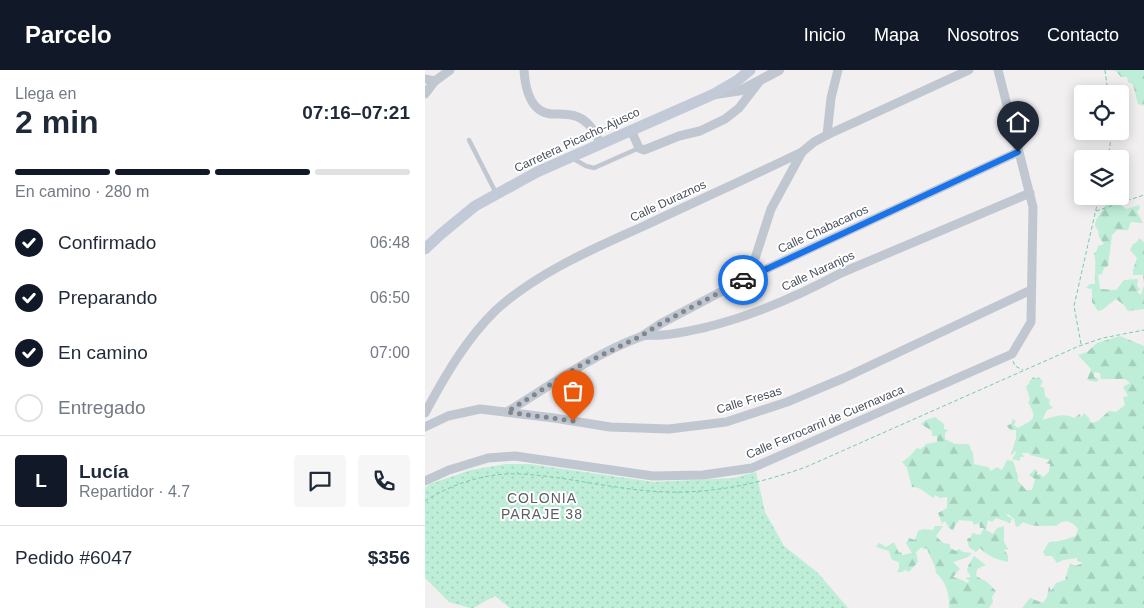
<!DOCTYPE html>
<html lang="es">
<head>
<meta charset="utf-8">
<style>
	:root { --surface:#fff; --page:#f6f6f7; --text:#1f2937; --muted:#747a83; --line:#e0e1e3; --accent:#111827 }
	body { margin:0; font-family:Arial,sans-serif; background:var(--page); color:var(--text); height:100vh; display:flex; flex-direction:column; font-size:19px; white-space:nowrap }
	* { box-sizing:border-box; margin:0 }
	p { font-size:16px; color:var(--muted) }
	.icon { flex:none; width:28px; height:28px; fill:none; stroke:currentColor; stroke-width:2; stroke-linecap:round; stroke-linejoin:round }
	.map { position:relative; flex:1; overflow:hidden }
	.sheet { display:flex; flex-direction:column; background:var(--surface); width:425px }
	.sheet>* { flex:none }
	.buttons { position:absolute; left:649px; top:15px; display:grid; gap:10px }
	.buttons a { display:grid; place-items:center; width:55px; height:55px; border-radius:5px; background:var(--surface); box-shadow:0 2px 12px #0003; font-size:25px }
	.pin { position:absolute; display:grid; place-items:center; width:42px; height:42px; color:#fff; margin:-51px -21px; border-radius:50% 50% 50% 0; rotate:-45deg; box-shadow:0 0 5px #0007 }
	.pin .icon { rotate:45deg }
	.courier { position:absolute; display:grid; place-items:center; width:50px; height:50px; margin:-25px; border:4px solid #1a73e8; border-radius:50%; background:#fff; color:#222; box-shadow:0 1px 6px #0007 }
	.headline em { font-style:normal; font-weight:700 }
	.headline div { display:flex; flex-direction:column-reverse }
	.headline { display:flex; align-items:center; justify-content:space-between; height:85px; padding:0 15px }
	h1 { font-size:32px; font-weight:700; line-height:38px }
	.bar { display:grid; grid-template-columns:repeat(4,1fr); gap:8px 5px; align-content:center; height:60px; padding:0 15px }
	.bar i { height:6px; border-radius:4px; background:var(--line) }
	.bar .active { background:var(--accent) }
	.bar p { grid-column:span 4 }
	.line { display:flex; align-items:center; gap:12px; padding:0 15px; border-top:1px solid var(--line) }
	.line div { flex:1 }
	.round { display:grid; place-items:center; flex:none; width:52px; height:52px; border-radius:5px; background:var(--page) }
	ol { padding:0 15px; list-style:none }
	li { display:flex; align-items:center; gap:15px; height:55px }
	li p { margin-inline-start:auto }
	li .icon { padding:5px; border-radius:50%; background:var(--accent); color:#fff; stroke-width:4 }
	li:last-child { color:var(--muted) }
	li i { width:28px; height:28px; border:2px solid var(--line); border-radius:50% }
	header { display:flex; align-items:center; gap:30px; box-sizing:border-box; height:70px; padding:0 25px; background:var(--accent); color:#fff }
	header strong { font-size:24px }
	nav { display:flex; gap:28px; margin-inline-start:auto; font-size:18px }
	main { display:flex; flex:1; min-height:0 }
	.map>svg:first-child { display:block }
	.grass { fill:url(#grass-dots) }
	.forest { fill:url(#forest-firs) }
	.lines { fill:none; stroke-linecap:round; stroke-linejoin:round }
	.path { stroke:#77cbad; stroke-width:1; stroke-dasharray:4 2.5; stroke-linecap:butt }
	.service { stroke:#c0c7d0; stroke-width:4.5 }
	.minor { stroke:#c0c7d0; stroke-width:9 }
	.tertiary { stroke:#c0c7d0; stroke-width:10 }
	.secondary { stroke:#c2c9d7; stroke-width:11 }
	.done { stroke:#82878f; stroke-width:5; stroke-dasharray:0 9 }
	.route { stroke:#1a73e8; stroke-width:6 }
	.labels { text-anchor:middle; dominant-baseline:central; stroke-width:4; stroke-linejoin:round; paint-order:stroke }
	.street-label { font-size:12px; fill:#474f5c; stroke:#fff }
	.neighbourhood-label { font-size:14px; letter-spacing:1px; fill:#5c5e64; stroke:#fff }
</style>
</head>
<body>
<header>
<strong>Parcelo</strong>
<nav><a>Inicio</a><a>Mapa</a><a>Nosotros</a><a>Contacto</a></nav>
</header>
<main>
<section class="sheet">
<div class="headline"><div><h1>2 min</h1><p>Llega en</p></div><em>07:16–07:21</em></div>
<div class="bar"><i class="active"></i><i class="active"></i><i class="active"></i><i></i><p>En camino · 280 m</p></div>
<ol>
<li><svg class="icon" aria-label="check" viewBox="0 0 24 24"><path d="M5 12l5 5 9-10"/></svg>Confirmado<p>06:48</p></li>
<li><svg class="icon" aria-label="check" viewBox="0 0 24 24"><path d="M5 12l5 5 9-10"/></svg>Preparando<p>06:50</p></li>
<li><svg class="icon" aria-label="check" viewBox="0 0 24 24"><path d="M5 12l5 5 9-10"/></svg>En camino<p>07:00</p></li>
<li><i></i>Entregado</li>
</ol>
<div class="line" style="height:90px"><b class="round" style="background:var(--accent);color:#fff">L</b><div><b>Lucía</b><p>Repartidor · 4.7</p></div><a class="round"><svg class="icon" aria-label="chat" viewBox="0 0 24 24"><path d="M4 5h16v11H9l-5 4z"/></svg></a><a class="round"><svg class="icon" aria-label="phone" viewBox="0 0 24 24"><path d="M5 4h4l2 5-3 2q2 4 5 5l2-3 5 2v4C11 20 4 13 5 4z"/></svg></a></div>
<div class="line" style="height:65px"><div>Pedido #6047</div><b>$356</b></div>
</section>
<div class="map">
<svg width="719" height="538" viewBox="0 0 719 538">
	<defs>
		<pattern id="grass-dots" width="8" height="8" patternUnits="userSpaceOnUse" patternTransform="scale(1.25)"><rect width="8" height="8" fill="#beeed7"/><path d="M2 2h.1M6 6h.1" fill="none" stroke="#a5cebb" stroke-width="1.8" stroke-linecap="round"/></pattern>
		<pattern id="forest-firs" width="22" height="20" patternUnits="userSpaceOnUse" patternTransform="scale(1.25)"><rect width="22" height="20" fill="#beeed7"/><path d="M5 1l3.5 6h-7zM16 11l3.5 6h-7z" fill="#a5cebb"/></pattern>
	</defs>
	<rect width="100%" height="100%" fill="#f1efef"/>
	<polygon class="grass" points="81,394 104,394 229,412 308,408 331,402 340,442 359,476 393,503 423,538 85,538 70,526 48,538 45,538 24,532 0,508 0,418 5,414 46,400"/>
	<g class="forest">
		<polygon points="686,0 719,0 719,36 713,34 708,14 703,12 702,7 696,7 691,1"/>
		<path d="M 684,131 L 696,135 L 701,139 L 714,135 L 715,138 L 712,142 L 718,153 L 706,152 L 703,160 L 692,160 L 687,165 L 683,196 L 679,198 L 677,204 L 673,205 L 675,219 L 691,220 L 699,210 L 713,209 L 712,216 L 715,219 L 712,222 L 716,225 L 719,215 L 718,205 L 708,205 L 708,200 L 712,188 L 705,180 L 708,174 L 712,172 L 714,168 L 719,172 L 719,239 L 703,241 L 699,235 L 691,229 L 677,240 L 673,241 L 667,232 L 667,219 L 661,218 L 665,214 L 670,214 C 669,203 672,193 669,183 L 671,182 L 673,176 L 679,174 L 674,167 L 673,160 L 670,156 L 671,150 Z"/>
		<path d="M 695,266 L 719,276 L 719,538 L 597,538 L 605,528 L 618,533 L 622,527 L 624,516 L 626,521 L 631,513 L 640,510 L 645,493 L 650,496 L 658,493 L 653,491 L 652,488 L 638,490 L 632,493 L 627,486 L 620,486 L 618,482 L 624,472 C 633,472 642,469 651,466 L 653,459 C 647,451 639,448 631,456 C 619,455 609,458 598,452 L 594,456 L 591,457 L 589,449 L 583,444 L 581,445 L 587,449 L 585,453 L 571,448 L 567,452 L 563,450 L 561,460 L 568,464 L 572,458 L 579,456 L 579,472 L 583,479 L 579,480 L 583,485 L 583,492 C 571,489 564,487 555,478 L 551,482 L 544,477 L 542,469 L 546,467 L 547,463 L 555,465 L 559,458 L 555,458 L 554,453 L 549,455 L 547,451 L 534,450 L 530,455 L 528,461 L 523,457 L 523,454 L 521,455 L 521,451 L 517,453 L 513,443 L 522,438 L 522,427 L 515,428 L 510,425 L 509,428 C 500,424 498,417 487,417 L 482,398 L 477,392 L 484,387 L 492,378 L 496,379 L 501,374 L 512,372 L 512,366 L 507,366 L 507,361 L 496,354 L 501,350 L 510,347 L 519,354 L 519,359 L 523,360 L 520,363 L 520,369 L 530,374 L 543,374 L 545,376 L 546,380 L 548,383 L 549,394 L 563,397 L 566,401 L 572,397 L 577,400 L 582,390 L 588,391 L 593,406 L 593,411 L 601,420 L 607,420 L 610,409 L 604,405 L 610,399 L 613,402 L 611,405 L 615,404 L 618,407 L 624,402 L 625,394 L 620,393 L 625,390 L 605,385 L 604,383 L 597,383 L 599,387 L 595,387 L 595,391 L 587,389 L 591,383 L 590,381 L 586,385 L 591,368 L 591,360 L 585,360 L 582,356 L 587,353 L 587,349 L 591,351 L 589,355 L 593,358 C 607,349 614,351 603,332 L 605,330 L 601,316 L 604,314 L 605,310 L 606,310 L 608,307 L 612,309 L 613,307 L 618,311 L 615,316 L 619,318 L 620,326 L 625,330 L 624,334 L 628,338 L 622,340 L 617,350 C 628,347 638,342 649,348 L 655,344 L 656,348 L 659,343 L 664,348 L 666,353 L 673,351 L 684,341 L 691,342 L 700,335 L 698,327 L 703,326 L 698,317 L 705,313 L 700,309 L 676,309 L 675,303 L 669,302 L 669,307 L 674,309 L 671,312 L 662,310 L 666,299 L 653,285 L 662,282 L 672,273 Z"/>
		<path d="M 510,456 L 518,456 L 511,466 L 518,473 L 525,474 L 525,478 L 531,481 L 534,479 L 538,482 L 547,483 L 543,487 L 528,492 L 535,499 L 528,507 L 537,510 L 542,513 L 545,511 L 540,508 L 546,507 L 542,500 L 543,496 L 549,486 L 561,495 L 552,499 L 551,506 L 562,512 L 571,521 L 567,527 L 568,532 L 564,538 L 524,538 C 525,525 521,511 511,503 C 511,495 504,486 502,478 L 499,479 L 497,477 L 491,482 L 493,492 L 484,502 L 480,500 L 477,502 L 472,502 L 474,498 L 474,492 L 467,490 L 464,481 L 451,477 L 454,473 L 461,477 L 469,472 L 474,483 L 476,482 L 477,485 L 487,483 L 481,473 L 484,468 L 490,470 L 493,461 L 498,459 L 508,460 Z"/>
	</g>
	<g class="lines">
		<g class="path">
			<polyline points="680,0 683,24"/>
			<polyline points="683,89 687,61"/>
			<polyline points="671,141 719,125"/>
			<polyline points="656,274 649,236 674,126"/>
			<polyline points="588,291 590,296 598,300"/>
			<path d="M 0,431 C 28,413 64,402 97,404 C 146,407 194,421 244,422 C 292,423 336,413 381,397 L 654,276 L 678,268 L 719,260"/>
		</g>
		<g class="service">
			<polyline points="44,70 71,123"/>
			<polyline points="147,88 161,96 169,98 214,78"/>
		</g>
		<g class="minor">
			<path d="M 99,0 C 100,17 105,42 126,44 C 135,44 145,43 153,47 C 165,52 170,63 176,74"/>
			<polyline points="0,9 10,11"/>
			<polyline points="0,24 10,11 25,0"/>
			<polyline points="206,60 214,78 219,80 254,66 275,61 300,49 314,38 334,12"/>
			<polyline points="402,65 406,28 413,0"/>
			<polyline points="324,207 346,139 377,82"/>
			<polyline points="217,266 235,254 324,207 593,82"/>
			<path d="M 82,342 C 124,316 169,284 215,267 C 221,264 230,266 237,265 C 252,264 268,260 282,257 C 330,245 373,226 416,203 L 605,123"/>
			<path d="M 0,343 C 20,306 41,269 71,240 C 113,202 168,179 219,156 C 272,131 325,107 377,82 L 389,72 L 402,65 L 544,0"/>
			<polyline points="0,357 23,346 55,339 129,348 185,357 244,359 301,352 362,332 419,308 606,220"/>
			<polyline points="0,411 24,400 63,388 90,386 228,406 278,405 327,398 587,284 606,252 608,137 573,0"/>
		</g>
		<polyline class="tertiary" points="290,24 317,20 354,0"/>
		<polyline class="secondary" points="0,179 16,164 50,136 112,102 289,24 313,10 325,0"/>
	</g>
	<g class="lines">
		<polyline class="done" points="148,351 82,342 156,295 216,266 235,254 318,210"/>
		<polyline class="route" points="318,210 593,82"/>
	</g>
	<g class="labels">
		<g class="street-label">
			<text transform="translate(152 70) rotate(-25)">Carretera Picacho-Ajusco</text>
			<text transform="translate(243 131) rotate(-25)">Calle Duraznos</text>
			<text transform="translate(398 159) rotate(-25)">Calle Chabacanos</text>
			<text transform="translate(393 201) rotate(-25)">Calle Naranjos</text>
			<text transform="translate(324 330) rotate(-17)">Calle Fresas</text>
			<text transform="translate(400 352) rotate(-23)">Calle Ferrocarril de Cuernavaca</text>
		</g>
		<g class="neighbourhood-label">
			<text x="117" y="428">COLONIA<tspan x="117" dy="16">PARAJE 38</tspan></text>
		</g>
	</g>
</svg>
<div class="buttons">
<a><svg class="icon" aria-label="locate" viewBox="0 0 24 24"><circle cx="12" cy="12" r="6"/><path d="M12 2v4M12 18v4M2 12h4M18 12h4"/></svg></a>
<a><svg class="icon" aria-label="layers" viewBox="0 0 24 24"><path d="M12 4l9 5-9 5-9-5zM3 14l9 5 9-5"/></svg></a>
</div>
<div class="pin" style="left:148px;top:351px;background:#ea580c"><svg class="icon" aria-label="bag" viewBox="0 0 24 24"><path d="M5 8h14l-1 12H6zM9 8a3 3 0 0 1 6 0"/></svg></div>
<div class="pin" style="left:593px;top:82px;background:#1f2937"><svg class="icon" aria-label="home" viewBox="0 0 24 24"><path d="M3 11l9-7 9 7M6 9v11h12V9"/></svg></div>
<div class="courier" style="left:318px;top:210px"><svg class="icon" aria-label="car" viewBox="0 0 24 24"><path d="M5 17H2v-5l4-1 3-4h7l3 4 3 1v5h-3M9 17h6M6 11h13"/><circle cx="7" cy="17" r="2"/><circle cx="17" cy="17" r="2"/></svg></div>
</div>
</main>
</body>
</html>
